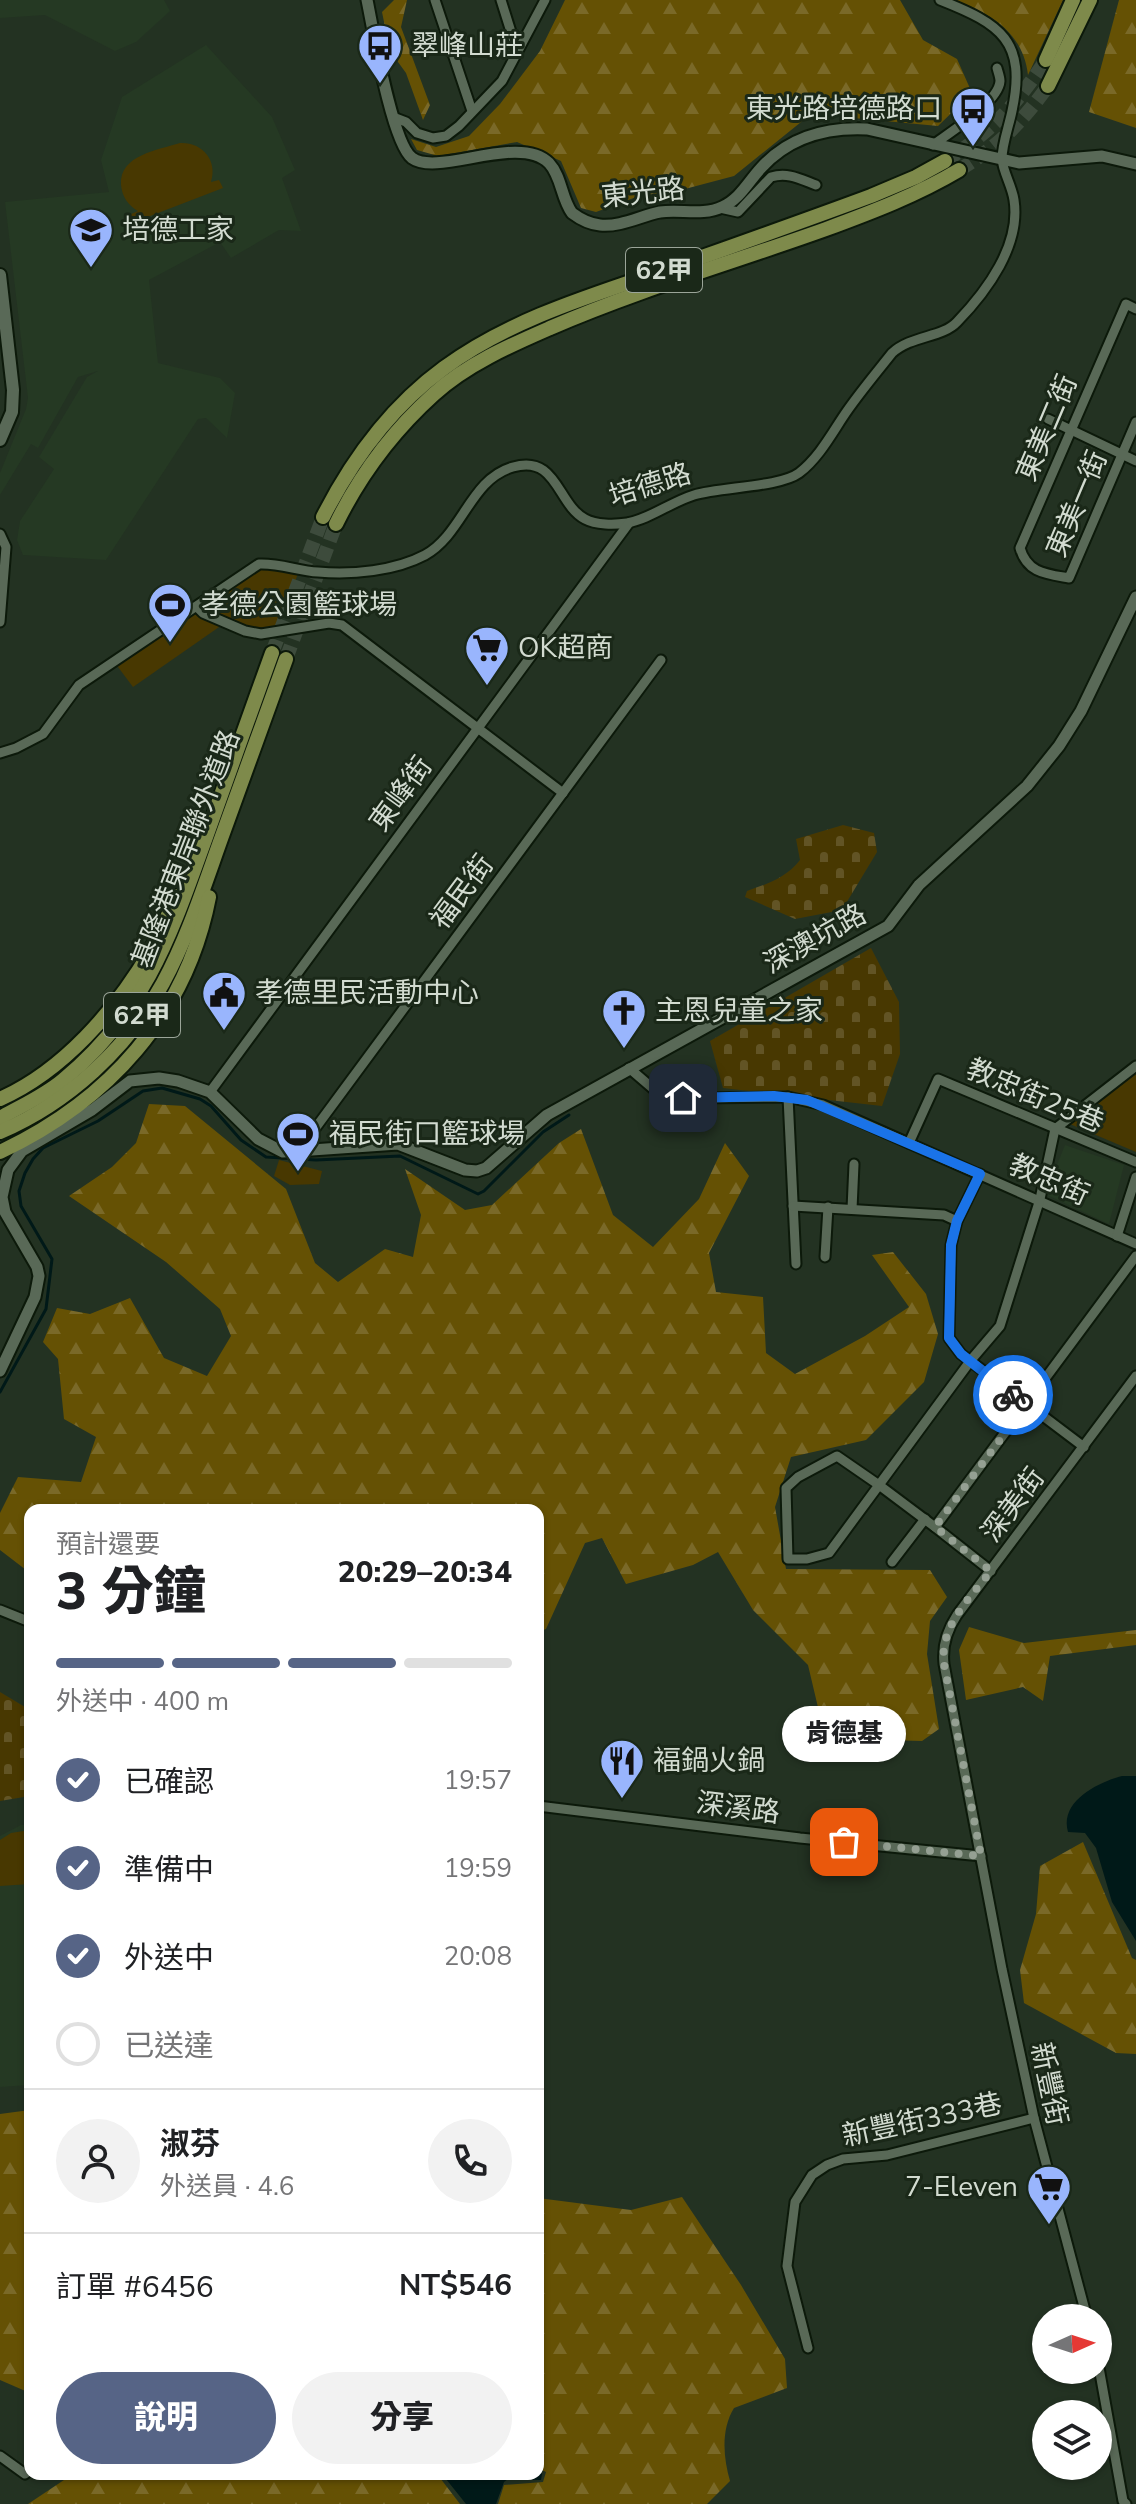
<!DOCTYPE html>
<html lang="zh-TW">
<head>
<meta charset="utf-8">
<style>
	:root { --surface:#fff; --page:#f2f2f2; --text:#202124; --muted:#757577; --line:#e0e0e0; --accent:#566486 }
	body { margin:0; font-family:"Nunito Sans","Noto Sans TC",sans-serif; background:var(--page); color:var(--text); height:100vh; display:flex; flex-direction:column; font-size:30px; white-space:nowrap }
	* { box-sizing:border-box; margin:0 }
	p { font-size:26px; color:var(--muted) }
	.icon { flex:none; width:44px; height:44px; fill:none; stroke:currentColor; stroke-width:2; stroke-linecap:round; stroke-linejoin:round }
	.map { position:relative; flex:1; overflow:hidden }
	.sheet { position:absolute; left:24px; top:1504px; width:520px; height:976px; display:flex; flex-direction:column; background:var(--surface); border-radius:16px; box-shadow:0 2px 6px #0004 }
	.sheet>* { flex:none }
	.needle { width:52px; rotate:87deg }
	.fabs { position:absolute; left:1032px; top:2304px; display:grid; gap:16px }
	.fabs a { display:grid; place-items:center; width:80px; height:80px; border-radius:50%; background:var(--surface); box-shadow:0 2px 6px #0004; font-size:40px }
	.pin { position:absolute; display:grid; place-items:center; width:68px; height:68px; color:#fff; margin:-34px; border-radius:16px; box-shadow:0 4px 12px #0006 }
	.courier { position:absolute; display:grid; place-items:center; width:80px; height:80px; margin:-40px; border:6px solid #1a73e8; border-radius:50%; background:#fff; color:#222; box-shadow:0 2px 10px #0007 }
	.bubble { position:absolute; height:56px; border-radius:28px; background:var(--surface); box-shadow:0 2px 6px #0004; font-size:26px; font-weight:800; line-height:56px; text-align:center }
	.headline em { font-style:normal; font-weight:800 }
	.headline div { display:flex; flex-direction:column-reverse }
	.headline { display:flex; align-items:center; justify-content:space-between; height:136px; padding:0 32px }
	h1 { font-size:52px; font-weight:800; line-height:60px }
	.bar { display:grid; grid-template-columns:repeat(4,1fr); gap:12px 8px; align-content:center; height:96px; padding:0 32px }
	.bar i { height:10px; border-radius:6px; background:var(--line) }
	.bar .selected { background:var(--accent) }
	.bar p { grid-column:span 4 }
	.line { display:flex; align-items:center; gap:20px; padding:0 32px; border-top:2px solid var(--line) }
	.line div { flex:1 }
	.round { display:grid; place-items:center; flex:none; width:84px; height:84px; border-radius:42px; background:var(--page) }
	ol { padding:0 32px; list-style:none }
	li { display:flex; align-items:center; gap:24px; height:88px }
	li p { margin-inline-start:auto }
	li .icon { padding:8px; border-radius:50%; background:var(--accent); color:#fff; stroke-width:4 }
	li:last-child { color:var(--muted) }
	li i { width:44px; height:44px; border:4px solid var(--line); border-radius:50% }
	.button { display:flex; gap:16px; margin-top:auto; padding:16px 32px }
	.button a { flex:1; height:92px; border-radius:48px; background:var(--accent); color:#fff; font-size:32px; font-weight:800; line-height:92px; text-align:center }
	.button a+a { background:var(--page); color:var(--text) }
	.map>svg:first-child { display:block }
	.built { fill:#253923 }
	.green { fill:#483801 }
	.forest { fill:url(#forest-firs) }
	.cemetery { fill:url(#cemetery-stones) }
	.water { fill:#001918 }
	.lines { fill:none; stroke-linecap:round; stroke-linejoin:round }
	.stream { stroke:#001918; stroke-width:3 }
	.trunk-tunnel { stroke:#3d4b3c; stroke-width:14; stroke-dasharray:14 7; stroke-linecap:butt }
	.minor-casing { stroke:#0c190a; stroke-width:13 }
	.tertiary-casing { stroke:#0c190a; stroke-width:15 }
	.secondary-casing { stroke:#0c190a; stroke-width:16 }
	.trunk-casing { stroke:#0c190a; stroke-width:18 }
	.minor { stroke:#596957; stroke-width:9 }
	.tertiary { stroke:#596957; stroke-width:11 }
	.secondary { stroke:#596957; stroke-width:12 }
	.trunk { stroke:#7e8a4b; stroke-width:14 }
	.done { stroke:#95a093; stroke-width:8; stroke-dasharray:0 14.4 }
	.route { stroke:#1a73e8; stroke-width:10 }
	.labels { text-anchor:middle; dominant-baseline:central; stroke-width:6; stroke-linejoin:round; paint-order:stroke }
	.shield { fill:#1a2818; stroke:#9ba599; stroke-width:2 }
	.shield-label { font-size:26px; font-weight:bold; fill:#d2dbd0 }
	.poi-label { font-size:28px; fill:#d2dbd0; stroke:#1a2818; text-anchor:start }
	.street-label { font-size:28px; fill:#d2dbd0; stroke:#1a2818 }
</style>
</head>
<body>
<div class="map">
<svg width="1136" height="2504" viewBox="0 0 1136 2504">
	<defs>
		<pattern id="forest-firs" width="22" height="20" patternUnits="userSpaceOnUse" patternTransform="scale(2)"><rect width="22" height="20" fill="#655104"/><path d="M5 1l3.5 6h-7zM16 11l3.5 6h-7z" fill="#7a6928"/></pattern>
		<pattern id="cemetery-stones" width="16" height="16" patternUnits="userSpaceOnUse" patternTransform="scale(2)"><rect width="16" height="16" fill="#483801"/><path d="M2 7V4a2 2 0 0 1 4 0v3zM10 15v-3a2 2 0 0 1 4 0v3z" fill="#625425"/></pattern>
	</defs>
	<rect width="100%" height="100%" fill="#233222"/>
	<g class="built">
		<polygon points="0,0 164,0 170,11 136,42 115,51 45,15 0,18"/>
		<polygon points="206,45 272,117 295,170 282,178 301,231 279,230 231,258 220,242 149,280 158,363 220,378 235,393 227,438 206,418 198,419 106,560 23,555 17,540 20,521 54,469 39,457 87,377 98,371 78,377 38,448 31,444 0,495 0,473 26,409 28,398 5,202 109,192 101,160 122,97"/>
		<polygon points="1065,1145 1124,1165 1109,1224 1045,1194"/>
		<polygon points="21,1825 30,1825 30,2085 0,2087 0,1836"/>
	</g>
	<g class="green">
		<path d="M 180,143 C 202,142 218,160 211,182 L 219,180 L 223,188 L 132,223 L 129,215 L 138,211 C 129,206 122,197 121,185 C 119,155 158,150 180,143 Z"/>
		<path d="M 275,565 L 299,571 L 278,627 C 251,633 224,623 202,607 L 257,568 Z"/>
		<polygon points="196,612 222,625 133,687 115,663"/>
		<polygon points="1136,1074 1136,1152 1070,1124"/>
		<polygon points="279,1160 322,1171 319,1184 290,1185 274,1176"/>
		<polygon points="30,1830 30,1884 0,1886 0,1840 11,1833"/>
	</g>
	<g class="forest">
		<polygon points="394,0 407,0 401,27 430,105 423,120 406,73 390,51 382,12"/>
		<polygon points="565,0 900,0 923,40 957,59 972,93 938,126 811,114 734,176 681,190 639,196 596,212 581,208 561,161 517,142 438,156 417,150 411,139 436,147 469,136 500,104 540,51"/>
		<path d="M 955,0 L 1063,0 L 1028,75 C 1023,33 992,14 955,0 Z"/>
		<polygon points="1119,0 1136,0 1136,128 1089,112"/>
		<polygon points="149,1104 185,1106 286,1189 315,1263 338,1282 385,1249 413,1257 421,1215 405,1169 465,1210 492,1205 559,1143 581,1129 613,1215 653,1247 699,1199 725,1143 749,1176 709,1253 716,1292 763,1297 766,1353 795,1374 865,1336 909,1307 872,1255 893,1252 926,1294 938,1334 924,1382 866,1440 791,1457 775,1507 786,1569 930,1570 947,1597 930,1621 927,1654 939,1729 922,1741 851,1739 821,1720 808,1665 753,1610 718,1552 693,1565 626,1584 602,1538 585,1543 546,1629 538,1632 538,1510 30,1510 30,1573 0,1550 0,1513 18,1477 81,1482 96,1437 64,1419 58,1359 43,1342 57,1308 90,1314 130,1298 164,1358 207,1376 231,1336 220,1309 166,1262 69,1196 112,1167 136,1143"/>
		<polygon points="969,1627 1024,1643 1136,1630 1136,1645 1050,1656 1043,1701 1023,1687 966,1700 959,1650"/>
		<polygon points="1083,1842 1132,1958 1136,1960 1136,2054 1116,2053 1024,2003 1020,1970 1036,1914 1040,1866"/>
		<polygon points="30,2110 30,2393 0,2380 0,2114"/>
		<path d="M 682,2197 L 741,2285 L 785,2359 L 787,2388 L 734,2408 C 721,2429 723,2457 730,2481 L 707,2504 L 498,2504 L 504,2485 L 543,2482 L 546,2472 L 538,2468 L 538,2198 L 631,2210 Z"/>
		<polygon points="73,2474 437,2474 460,2504 28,2504"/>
	</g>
	<g class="cemetery">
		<path d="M 843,825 L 874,833 L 877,852 L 842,910 L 795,919 L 745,897 L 747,891 C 767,884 786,878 800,860 L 796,839 Z"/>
		<polygon points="871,948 899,1002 900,1054 882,1106 723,1088 710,1041"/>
		<polygon points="0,1692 30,1710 30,1796 0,1801"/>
	</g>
	<g class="water">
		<path d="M 1122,1776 L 1136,1776 L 1136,1941 L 1112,1902 L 1096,1848 L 1085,1833 L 1068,1832 C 1059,1801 1099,1782 1122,1776 Z"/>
		<polygon points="538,2469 542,2474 541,2480 508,2479 504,2482 496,2504 466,2504 442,2474 538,2474"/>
	</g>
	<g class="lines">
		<polyline class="stream" points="0,1392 46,1309 52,1259 21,1206 19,1191 25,1173 33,1159 43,1148 98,1121 143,1091 162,1088 200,1099 211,1106 241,1140 266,1157 316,1160 400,1156 478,1194 484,1191 543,1132 569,1115"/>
		<g class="trunk-tunnel">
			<path d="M 945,161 C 992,131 1015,106 1046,60"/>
			<path d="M 959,170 C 999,146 1021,123 1048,86"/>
			<polyline points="272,653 323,517"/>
			<polyline points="286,659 336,524"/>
		</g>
		<g class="minor-casing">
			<g id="minor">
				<polyline points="435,0 472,111"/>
				<polyline points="501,0 517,51"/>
				<polyline points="393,117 406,122 417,133 433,138 446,136 459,126 502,81 545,0"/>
				<path d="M 933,145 C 949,133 999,102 1000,81 C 1000,77 998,72 997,68"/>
				<path d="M 720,208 L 738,212 L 771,177 C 788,172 800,179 816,185"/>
				<path d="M 1136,309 L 1126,304 L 1020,548 C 1027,573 1046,574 1069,578 L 1136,422"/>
				<polyline points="1048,419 1136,461"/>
				<polyline points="0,534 6,547 0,622"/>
				<polyline points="197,607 203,613 245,631 261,634 329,623 342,625 563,793"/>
				<path d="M 0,753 L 16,748 L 43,734 L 79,685 L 259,564 C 280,563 298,571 318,572 C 352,575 395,571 425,555 C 463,534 470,479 513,467 C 557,454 557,504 585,519 C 596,525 614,525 627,523 C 650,519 671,502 694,495 C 721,487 780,487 799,473 C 820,457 833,431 847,411 C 861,391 877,372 892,353 C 912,335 942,338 957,322 C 987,291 1021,245 1014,200 C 1012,186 1003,172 1002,159 C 1002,144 1009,126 1012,111 C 1027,41 1001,24 940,0"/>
				<polyline points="629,1068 657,1092 668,1096 695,1098 788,1097 823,1105 1136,1244"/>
				<polyline points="210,1092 629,523"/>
				<polyline points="788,1097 796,1264"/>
				<polyline points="909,1143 938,1079 1136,1162"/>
				<polyline points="305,1153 314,1130 661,660"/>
				<polyline points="980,1174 957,1221 951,1245 949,1338 961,1354 1084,1447"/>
				<polyline points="793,1206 944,1215 957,1221"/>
				<polyline points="852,1209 854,1164"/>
				<polyline points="1117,1236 1136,1177"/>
				<polyline points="825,1257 828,1207"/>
				<polygon points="837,1456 879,1485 829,1553 807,1559 788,1559 786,1488 798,1477"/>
				<polyline points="935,1527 879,1485 971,1360 1000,1326 1040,1199 1055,1129 1136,1066"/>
				<polyline points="892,1562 925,1519"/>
				<polyline points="991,1571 935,1527 1136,1256"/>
				<polyline points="0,1610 30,1622"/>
				<polyline points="538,1806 800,1838 981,1856"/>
				<path d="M 1087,2318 L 1034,2118 L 1002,1969 L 944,1664 C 942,1646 947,1630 957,1615 L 1136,1376"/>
				<polyline points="808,2348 787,2266 795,2202 812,2175 827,2165 843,2159 887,2155 1034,2118"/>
				<polyline points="1098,2362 1123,2501 1126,2504"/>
				<polyline points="0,2456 25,2474 30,2470"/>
			</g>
		</g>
		<g class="tertiary-casing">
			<g id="tertiary">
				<path d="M 367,0 C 373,29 392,143 412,158 C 438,177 519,133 549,163 C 562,177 561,198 572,213 C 580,219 590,224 600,225 C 621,227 640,216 660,212 C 680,209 703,216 722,207 C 740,199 748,182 761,168 C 789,137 826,127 867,129 L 1019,163 L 1102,156 L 1136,164"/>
				<polyline points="0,1371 35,1297 39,1276 37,1267 5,1212 2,1197 8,1170 22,1151 92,1110 130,1081 159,1078 178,1081 210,1092 258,1139 283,1152 398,1144 465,1170 477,1171 486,1168 547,1115 888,926 919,885 1027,786 1059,746 1081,711 1136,597"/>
			</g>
		</g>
		<g class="secondary-casing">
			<polyline id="secondary" points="0,275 13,390 12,412 0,440"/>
		</g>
		<g class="trunk-casing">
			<g id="trunk">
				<polyline points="1046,60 1073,0"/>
				<polyline points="1048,86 1090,0"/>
				<path d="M 323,517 C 352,460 392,406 444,368 C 508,321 586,297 660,272 C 730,247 801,222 871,196 L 916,177 L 945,161"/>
				<path d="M 336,524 C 360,475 394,430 434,394 C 467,364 511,345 550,328 C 640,289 734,262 826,229 C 872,212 917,195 959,170"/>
				<path d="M 0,1099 C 63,1071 115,1011 150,952 C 160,934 168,914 177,896"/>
				<path d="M 0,1118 C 21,1106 44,1096 63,1080 C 146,1012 171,934 206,837 C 228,776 250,714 272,653"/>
				<path d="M 0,1132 C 68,1103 128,1048 163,983 C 188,937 204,886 222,836 C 243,777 265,718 286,659"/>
				<path d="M 0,1152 C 108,1101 186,1016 209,897"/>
			</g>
		</g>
		<use href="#minor" class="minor"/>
		<use href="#tertiary" class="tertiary"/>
		<use href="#secondary" class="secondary"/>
		<use href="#trunk" class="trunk"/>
	</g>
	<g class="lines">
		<path class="done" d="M 844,1842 L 981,1856 L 944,1664 C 939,1627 970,1598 991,1571 L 935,1527 L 1026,1405 L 1013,1395"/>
		<polyline class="route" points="683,1098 774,1096 807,1100 980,1174 957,1221 951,1245 949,1338 961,1354 1013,1395"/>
	</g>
	<defs>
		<g id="bus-pin" transform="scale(2.3)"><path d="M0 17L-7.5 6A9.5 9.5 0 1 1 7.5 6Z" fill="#99b5fd" stroke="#1a2818"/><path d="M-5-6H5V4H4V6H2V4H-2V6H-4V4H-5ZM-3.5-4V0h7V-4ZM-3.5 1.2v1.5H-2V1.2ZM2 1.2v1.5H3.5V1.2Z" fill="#111"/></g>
		<g id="school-pin" transform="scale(2.3)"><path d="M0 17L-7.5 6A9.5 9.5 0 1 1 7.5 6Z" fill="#99b5fd" stroke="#1a2818"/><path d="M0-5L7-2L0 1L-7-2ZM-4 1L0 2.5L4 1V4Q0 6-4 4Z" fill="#111"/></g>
		<g id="stadium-pin" transform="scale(2.3)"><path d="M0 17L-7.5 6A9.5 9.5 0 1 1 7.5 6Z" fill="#99b5fd" stroke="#1a2818"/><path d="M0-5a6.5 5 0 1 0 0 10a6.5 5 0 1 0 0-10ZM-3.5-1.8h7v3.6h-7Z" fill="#111"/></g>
		<g id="supermarket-pin" transform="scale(2.3)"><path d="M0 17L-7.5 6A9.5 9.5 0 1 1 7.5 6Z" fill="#99b5fd" stroke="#1a2818"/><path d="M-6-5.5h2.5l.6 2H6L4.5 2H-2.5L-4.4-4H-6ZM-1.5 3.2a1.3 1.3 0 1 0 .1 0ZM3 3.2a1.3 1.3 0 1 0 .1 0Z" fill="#111"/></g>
		<g id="civic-pin" transform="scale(2.3)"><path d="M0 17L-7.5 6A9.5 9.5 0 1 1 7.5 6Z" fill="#99b5fd" stroke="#1a2818"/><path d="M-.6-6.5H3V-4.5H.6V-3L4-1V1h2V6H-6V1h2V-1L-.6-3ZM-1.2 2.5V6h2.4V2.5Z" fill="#111"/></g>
		<g id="church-pin" transform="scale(2.3)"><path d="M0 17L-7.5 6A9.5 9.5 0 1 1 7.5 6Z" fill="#99b5fd" stroke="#1a2818"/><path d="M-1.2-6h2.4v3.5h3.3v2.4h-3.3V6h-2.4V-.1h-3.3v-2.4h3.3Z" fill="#111"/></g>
		<g id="restaurant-pin" transform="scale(2.3)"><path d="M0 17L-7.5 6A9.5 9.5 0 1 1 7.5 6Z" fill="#99b5fd" stroke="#1a2818"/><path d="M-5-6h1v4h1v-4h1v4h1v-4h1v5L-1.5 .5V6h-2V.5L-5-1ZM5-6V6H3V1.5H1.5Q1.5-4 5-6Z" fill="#111"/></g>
	</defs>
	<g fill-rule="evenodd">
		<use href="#bus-pin" x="380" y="46"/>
		<use href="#bus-pin" x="973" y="109"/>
		<use href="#school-pin" x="91" y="230"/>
		<use href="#stadium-pin" x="170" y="605"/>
		<use href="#supermarket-pin" x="487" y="648"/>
		<use href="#civic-pin" x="224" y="993"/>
		<use href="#church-pin" x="624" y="1011"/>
		<use href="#stadium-pin" x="298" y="1134"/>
		<use href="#restaurant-pin" x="622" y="1761"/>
		<use href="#supermarket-pin" x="1049" y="2187"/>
	</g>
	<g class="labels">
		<g class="shield">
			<rect x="626" y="248" width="76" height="44" rx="6"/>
			<rect x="104" y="993" width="76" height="44" rx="6"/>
		</g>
		<g class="shield-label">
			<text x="664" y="270">62甲</text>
			<text x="142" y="1015">62甲</text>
		</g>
		<g class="poi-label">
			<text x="411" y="46">翠峰山莊</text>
			<text x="942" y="109" text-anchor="end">東光路培德路口</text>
			<text x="122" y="230">培德工家</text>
			<text x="201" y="605">孝德公園籃球場</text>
			<text x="518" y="648">OK超商</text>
			<text x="255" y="993">孝德里民活動中心</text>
			<text x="655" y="1011">主恩兒童之家</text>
			<text x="329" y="1134">福民街口籃球場</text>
			<text x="653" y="1761">褔鍋火鍋</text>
			<text x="1018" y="2187" text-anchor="end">7-Eleven</text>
		</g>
		<g class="street-label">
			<text transform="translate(643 193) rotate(-6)">東光路</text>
			<text transform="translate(1047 428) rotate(-67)">東美二街</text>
			<text transform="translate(650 485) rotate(-17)">培德路</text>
			<text transform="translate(1077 504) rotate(-67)">東美一街</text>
			<text transform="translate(401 794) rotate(-54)">東峰街</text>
			<text transform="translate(186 849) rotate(-69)">基隆港東岸聯外道路</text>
			<text transform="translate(462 892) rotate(-53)">福民街</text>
			<text transform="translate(815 939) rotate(-29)">深澳坑路</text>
			<text transform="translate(1035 1096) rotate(23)">教忠街25巷</text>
			<text transform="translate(1049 1180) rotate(24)">教忠街</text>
			<text transform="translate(1013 1505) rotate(-53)">深美街</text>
			<text transform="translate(738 1808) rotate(7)">深溪路</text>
			<text transform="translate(1049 2084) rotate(78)">新豐街</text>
			<text transform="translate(922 2120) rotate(-12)">新豐街333巷</text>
		</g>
	</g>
</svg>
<div class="fabs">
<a><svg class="needle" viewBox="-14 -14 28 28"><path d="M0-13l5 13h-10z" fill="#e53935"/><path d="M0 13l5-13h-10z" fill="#757577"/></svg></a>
<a><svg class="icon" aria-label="layers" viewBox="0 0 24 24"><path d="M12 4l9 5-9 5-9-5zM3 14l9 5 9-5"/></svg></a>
</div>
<div class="pin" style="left:844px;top:1842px;background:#ea580c"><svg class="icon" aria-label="bag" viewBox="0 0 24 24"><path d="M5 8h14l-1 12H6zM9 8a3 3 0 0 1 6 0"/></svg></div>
<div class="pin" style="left:683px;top:1098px;background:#1f2937"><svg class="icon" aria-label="home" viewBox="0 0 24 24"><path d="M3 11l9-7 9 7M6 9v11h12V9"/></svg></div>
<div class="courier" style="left:1013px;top:1395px"><svg class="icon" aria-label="bike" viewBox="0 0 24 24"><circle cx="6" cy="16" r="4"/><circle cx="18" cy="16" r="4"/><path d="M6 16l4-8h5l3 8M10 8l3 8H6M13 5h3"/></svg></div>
<div class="bubble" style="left:782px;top:1706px;width:124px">肯德基</div>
<section class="sheet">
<div class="headline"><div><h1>3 分鐘</h1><p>預計還要</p></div><em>20:29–20:34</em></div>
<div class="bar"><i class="selected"></i><i class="selected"></i><i class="selected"></i><i></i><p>外送中 · 400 m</p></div>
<ol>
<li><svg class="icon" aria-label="check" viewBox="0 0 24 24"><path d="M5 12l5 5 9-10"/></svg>已確認<p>19:57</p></li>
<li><svg class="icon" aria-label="check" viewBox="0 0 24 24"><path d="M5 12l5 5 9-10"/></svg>準備中<p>19:59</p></li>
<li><svg class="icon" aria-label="check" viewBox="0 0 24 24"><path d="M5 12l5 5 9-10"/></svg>外送中<p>20:08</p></li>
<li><i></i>已送達</li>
</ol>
<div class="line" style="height:144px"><a class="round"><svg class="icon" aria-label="person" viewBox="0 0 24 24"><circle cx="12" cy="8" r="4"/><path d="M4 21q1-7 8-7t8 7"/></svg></a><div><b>淑芬</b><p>外送員 · 4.6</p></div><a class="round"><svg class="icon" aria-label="phone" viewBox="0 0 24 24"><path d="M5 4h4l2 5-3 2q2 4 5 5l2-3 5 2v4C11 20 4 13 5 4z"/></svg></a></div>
<div class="line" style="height:104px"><div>訂單 #6456</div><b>NT$546</b></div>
<div class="button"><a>說明</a><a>分享</a></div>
</section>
</div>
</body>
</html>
